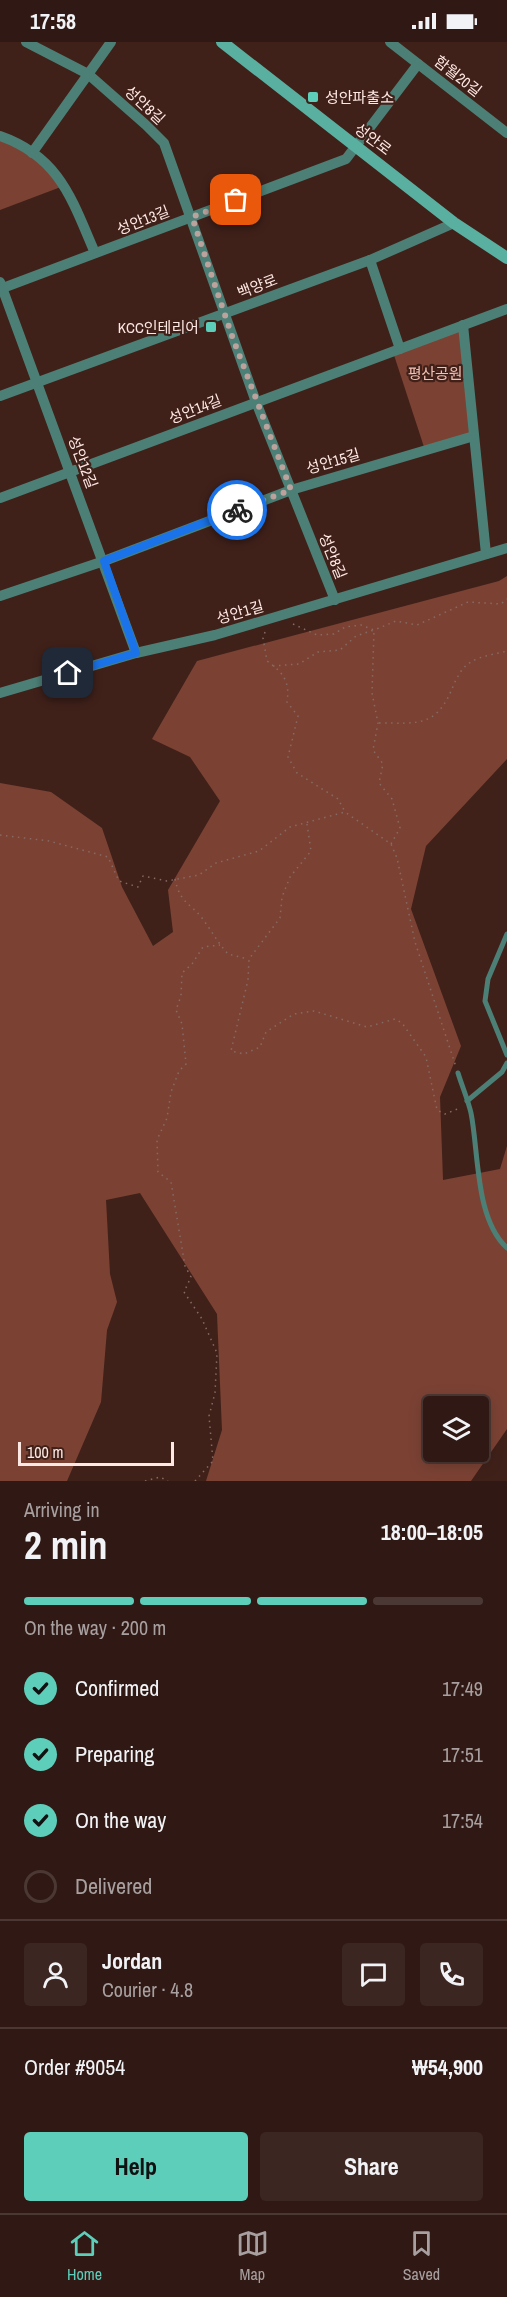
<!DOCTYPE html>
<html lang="en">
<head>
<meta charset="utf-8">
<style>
	:root { --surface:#301914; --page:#3c2622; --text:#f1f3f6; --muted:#a8a0a0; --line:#4b3834; --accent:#5cceba }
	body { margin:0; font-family:"Archivo Narrow","Noto Sans KR",sans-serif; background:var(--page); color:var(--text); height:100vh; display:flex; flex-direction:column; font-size:22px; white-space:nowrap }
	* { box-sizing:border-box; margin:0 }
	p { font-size:20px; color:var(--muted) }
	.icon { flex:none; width:33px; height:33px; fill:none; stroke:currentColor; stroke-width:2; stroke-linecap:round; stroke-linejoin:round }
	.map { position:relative; height:1439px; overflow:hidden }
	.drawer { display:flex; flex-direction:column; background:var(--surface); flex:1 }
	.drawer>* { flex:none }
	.tools { position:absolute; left:423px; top:1354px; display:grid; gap:12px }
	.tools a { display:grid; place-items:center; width:66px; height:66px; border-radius:6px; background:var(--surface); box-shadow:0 3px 15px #0003,0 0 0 2px var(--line); font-size:30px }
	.scale { position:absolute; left:18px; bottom:15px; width:156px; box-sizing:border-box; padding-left:6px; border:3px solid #fee8e3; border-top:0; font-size:16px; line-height:21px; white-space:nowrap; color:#fee8e3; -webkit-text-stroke:4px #40211a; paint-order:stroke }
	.pin { position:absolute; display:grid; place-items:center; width:51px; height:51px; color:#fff; margin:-26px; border-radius:12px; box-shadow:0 3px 9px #0006 }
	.courier { position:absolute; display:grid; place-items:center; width:60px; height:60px; margin:-30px; border:4px solid #1a73e8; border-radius:50%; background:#fff; color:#222; box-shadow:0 2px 8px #0007 }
	.headline em { font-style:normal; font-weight:700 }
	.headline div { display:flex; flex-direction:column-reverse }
	.headline { display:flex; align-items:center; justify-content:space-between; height:102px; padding:0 24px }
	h1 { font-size:39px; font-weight:700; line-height:45px }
	.bar { display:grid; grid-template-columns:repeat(4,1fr); gap:9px 6px; align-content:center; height:72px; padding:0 24px }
	.bar i { height:8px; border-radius:4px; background:var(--line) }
	.bar .selected { background:var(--accent) }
	.bar p { grid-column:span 4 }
	.line { display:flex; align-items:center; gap:15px; padding:0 24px; border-top:2px solid var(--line) }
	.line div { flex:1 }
	.round { display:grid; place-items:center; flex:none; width:63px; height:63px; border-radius:6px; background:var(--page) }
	ol { padding:0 24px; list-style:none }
	li { display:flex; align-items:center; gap:18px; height:66px }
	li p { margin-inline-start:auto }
	li .icon { padding:6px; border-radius:50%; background:var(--accent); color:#111; stroke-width:4 }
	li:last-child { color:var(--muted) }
	li i { width:33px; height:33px; border:3px solid var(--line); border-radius:50% }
	.primary-button { display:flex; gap:12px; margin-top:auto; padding:12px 24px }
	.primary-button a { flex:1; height:69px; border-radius:6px; background:var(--accent); color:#111; font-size:24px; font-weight:700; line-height:69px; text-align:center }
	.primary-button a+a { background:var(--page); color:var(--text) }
	.status { display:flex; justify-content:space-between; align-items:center; height:42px; padding:0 30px; background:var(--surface); direction:ltr }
	.status svg { height:16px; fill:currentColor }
	.tab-bar { display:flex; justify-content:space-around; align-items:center; height:84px; border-top:2px solid var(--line); background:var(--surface); font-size:16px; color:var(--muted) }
	.tab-bar a { display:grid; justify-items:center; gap:3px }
	.tab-bar .selected { color:var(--accent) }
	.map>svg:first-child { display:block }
	.green { fill:#7b4234; fill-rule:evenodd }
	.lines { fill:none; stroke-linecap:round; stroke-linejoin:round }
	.path { stroke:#866a64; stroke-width:1.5; stroke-dasharray:1.5 4.5; stroke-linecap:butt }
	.lane { stroke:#4c8076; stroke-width:5 }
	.street { stroke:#4c8076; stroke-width:10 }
	.secondary { stroke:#59b0a0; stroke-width:12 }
	.done { stroke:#bca29d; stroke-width:6; stroke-dasharray:0 10.8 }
	.route { stroke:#1a73e8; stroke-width:8 }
	.poi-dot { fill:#5cceba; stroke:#40211a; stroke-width:2 }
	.labels { text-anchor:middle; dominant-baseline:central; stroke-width:4.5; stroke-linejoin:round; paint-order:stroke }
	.street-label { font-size:15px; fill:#fee8e3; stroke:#40211a }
	.poi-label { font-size:15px; fill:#fee8e3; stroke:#40211a; text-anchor:start }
	.park-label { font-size:15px; fill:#f4c0b3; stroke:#40211a }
</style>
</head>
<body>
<div class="status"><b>17:58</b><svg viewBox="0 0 49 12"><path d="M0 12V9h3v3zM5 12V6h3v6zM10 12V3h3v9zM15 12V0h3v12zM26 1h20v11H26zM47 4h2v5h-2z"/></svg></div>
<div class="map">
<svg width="507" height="1439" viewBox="0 0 507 1439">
	<rect width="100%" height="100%" fill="#40211a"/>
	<g class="green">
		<polygon points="0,94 21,102 66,143 0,168"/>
		<polygon points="463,283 474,394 425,408 393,310"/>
		<path d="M 507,534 L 507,717 L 426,804 L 411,867 L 461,1004 L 440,1055 L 443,1138 L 500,1127 L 507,1104 L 507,1387 L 471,1439 L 206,1439 L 222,1388 L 217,1272 L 140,1151 L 106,1158 L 110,1232 L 117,1260 L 107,1288 L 101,1360 L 67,1439 L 0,1439 L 0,741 L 51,750 L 102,786 L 122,845 L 153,904 L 173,890 L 168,848 L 220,759 L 190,715 L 152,697 L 197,619 L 499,539 ZM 434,1365 L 478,1365 L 478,1410 L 434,1410 Z"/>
	</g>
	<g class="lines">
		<g class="path">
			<polyline points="293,582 317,593 334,592 345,585 361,583 374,588 396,579 417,583 468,560 501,562 507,557"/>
			<path d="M 265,590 L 263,596 L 267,619 C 284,631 290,640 287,660 L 298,674 L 288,715 L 297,731 L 338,757 L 344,768"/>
			<polyline points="273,624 299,622 318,610 340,608 356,594 374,588 372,651 378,681 373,708 383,722 379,741 392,757 400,786 391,802"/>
			<path d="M 379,681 C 419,681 437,686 454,642 C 458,634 462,625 471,620 C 480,614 496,612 507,609"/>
			<polyline points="307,782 311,809 290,835 282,855 280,876 249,917 248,938 231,1009 244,1012 260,1005 266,990 294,972 314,969 367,985 395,977 402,981 426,1015 437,1068 445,1072 460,1066"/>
			<polyline points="0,793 49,799 108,815 119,839 138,845 143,834 167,839 199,833 216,821 259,809 290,785 345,770 391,802 397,816 415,900 456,1025"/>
			<path d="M 175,837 C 180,861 189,860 202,876 C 211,888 218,901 228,912 L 248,917"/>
			<polyline points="145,1439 160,1435 168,1439"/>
			<polyline points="195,1439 213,1419 209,1374 215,1351 217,1311 202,1277 184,1250 191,1235 185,1224 171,1140 158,1130 157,1098 167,1076 171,1050 179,1029 186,1022 182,982 176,968 181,954 182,931 192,922 203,905 220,903"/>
		</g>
		<g class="lane">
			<polyline points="507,892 488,937 485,959 507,1013"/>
			<path d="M 458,1031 C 462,1044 468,1058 471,1071 C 479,1111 475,1177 507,1206"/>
			<polyline points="467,1059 502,1030 507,1021"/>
		</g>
		<g class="street">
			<polyline points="26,0 88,32 146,83 164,101 256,360 335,558"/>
			<polyline points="390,0 507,91"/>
			<path d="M 0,94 C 60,115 72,158 95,211"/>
			<polyline points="32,111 111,0"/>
			<polyline points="370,218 400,307"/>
			<polyline points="0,240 136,611"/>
			<polyline points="0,247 346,117 418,22"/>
			<polyline points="463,283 486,512"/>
			<polyline points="0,354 370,218 454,181"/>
			<polyline points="0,456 507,267"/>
			<polyline points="0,554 104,519 291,448 474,394"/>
			<polyline points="0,651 136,611 215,593 507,506"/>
		</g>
		<polyline class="secondary" points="222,0 454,181 507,216"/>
	</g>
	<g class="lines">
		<polyline class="done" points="236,158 192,175 232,294 291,448 237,468"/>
		<polyline class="route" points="68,631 136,611 104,519 237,468"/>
	</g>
	<g class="poi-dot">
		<rect x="307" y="49" width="12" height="12" rx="3"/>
		<rect x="205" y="279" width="12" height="12" rx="3"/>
	</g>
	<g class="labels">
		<g class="street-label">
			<text transform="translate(458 34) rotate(38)">함월20길</text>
			<text transform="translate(145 63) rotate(43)">성안8길</text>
			<text transform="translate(373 97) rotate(37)">성안로</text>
			<text transform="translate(143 178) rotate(-21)">성안13길</text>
			<text transform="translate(257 244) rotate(-21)">백양로</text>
			<text transform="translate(195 367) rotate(-21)">성안14길</text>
			<text transform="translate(333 419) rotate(-16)">성안15길</text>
			<text transform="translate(83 420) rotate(69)">성안12길</text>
			<text transform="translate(333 514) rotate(68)">성안8길</text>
			<text transform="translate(240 570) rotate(-16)">성안1길</text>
		</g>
		<g class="poi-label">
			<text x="325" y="55">성안파출소</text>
			<text x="199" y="285" text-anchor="end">KCC인테리어</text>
		</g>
		<g class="park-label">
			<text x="435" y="331">평산공원</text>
		</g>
	</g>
</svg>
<div class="tools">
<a><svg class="icon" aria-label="layers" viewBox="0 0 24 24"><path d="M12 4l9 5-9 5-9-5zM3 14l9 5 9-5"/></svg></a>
</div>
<div class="scale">100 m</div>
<div class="pin" style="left:236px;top:158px;background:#ea580c"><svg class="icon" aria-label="bag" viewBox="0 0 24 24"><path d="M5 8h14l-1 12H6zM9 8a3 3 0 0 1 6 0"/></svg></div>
<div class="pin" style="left:68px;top:631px;background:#1f2937"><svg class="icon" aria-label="home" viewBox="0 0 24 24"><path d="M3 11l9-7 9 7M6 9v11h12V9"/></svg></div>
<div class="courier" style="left:237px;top:468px"><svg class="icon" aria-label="bike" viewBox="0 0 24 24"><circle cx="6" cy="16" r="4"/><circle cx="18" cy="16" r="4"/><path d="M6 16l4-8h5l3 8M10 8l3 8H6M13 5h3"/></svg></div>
</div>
<section class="drawer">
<div class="headline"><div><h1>2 min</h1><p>Arriving in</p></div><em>18:00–18:05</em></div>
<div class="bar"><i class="selected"></i><i class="selected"></i><i class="selected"></i><i></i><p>On the way · 200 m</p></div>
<ol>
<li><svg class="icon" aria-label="check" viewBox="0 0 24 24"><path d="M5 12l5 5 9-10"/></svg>Confirmed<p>17:49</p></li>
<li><svg class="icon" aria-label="check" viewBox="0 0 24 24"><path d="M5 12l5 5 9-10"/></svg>Preparing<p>17:51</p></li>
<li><svg class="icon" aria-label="check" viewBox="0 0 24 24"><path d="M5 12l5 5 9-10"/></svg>On the way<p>17:54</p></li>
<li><i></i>Delivered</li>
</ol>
<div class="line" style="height:108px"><a class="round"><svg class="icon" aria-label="person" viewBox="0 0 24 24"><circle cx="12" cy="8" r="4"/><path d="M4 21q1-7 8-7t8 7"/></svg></a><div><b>Jordan</b><p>Courier · 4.8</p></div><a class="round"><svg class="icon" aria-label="chat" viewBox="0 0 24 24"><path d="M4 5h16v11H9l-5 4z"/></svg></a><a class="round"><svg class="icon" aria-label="phone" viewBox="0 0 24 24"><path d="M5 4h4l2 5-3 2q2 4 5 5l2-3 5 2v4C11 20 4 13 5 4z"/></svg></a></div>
<div class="line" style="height:78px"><div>Order #9054</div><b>₩54,900</b></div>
<div class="primary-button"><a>Help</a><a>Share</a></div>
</section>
<nav class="tab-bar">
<a class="selected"><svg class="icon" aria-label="home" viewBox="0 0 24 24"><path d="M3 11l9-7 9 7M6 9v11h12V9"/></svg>Home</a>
<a><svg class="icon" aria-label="map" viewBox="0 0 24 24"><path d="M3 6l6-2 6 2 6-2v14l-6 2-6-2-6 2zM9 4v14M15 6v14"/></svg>Map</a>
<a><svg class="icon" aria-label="saved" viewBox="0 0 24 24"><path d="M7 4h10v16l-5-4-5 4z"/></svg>Saved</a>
</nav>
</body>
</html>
